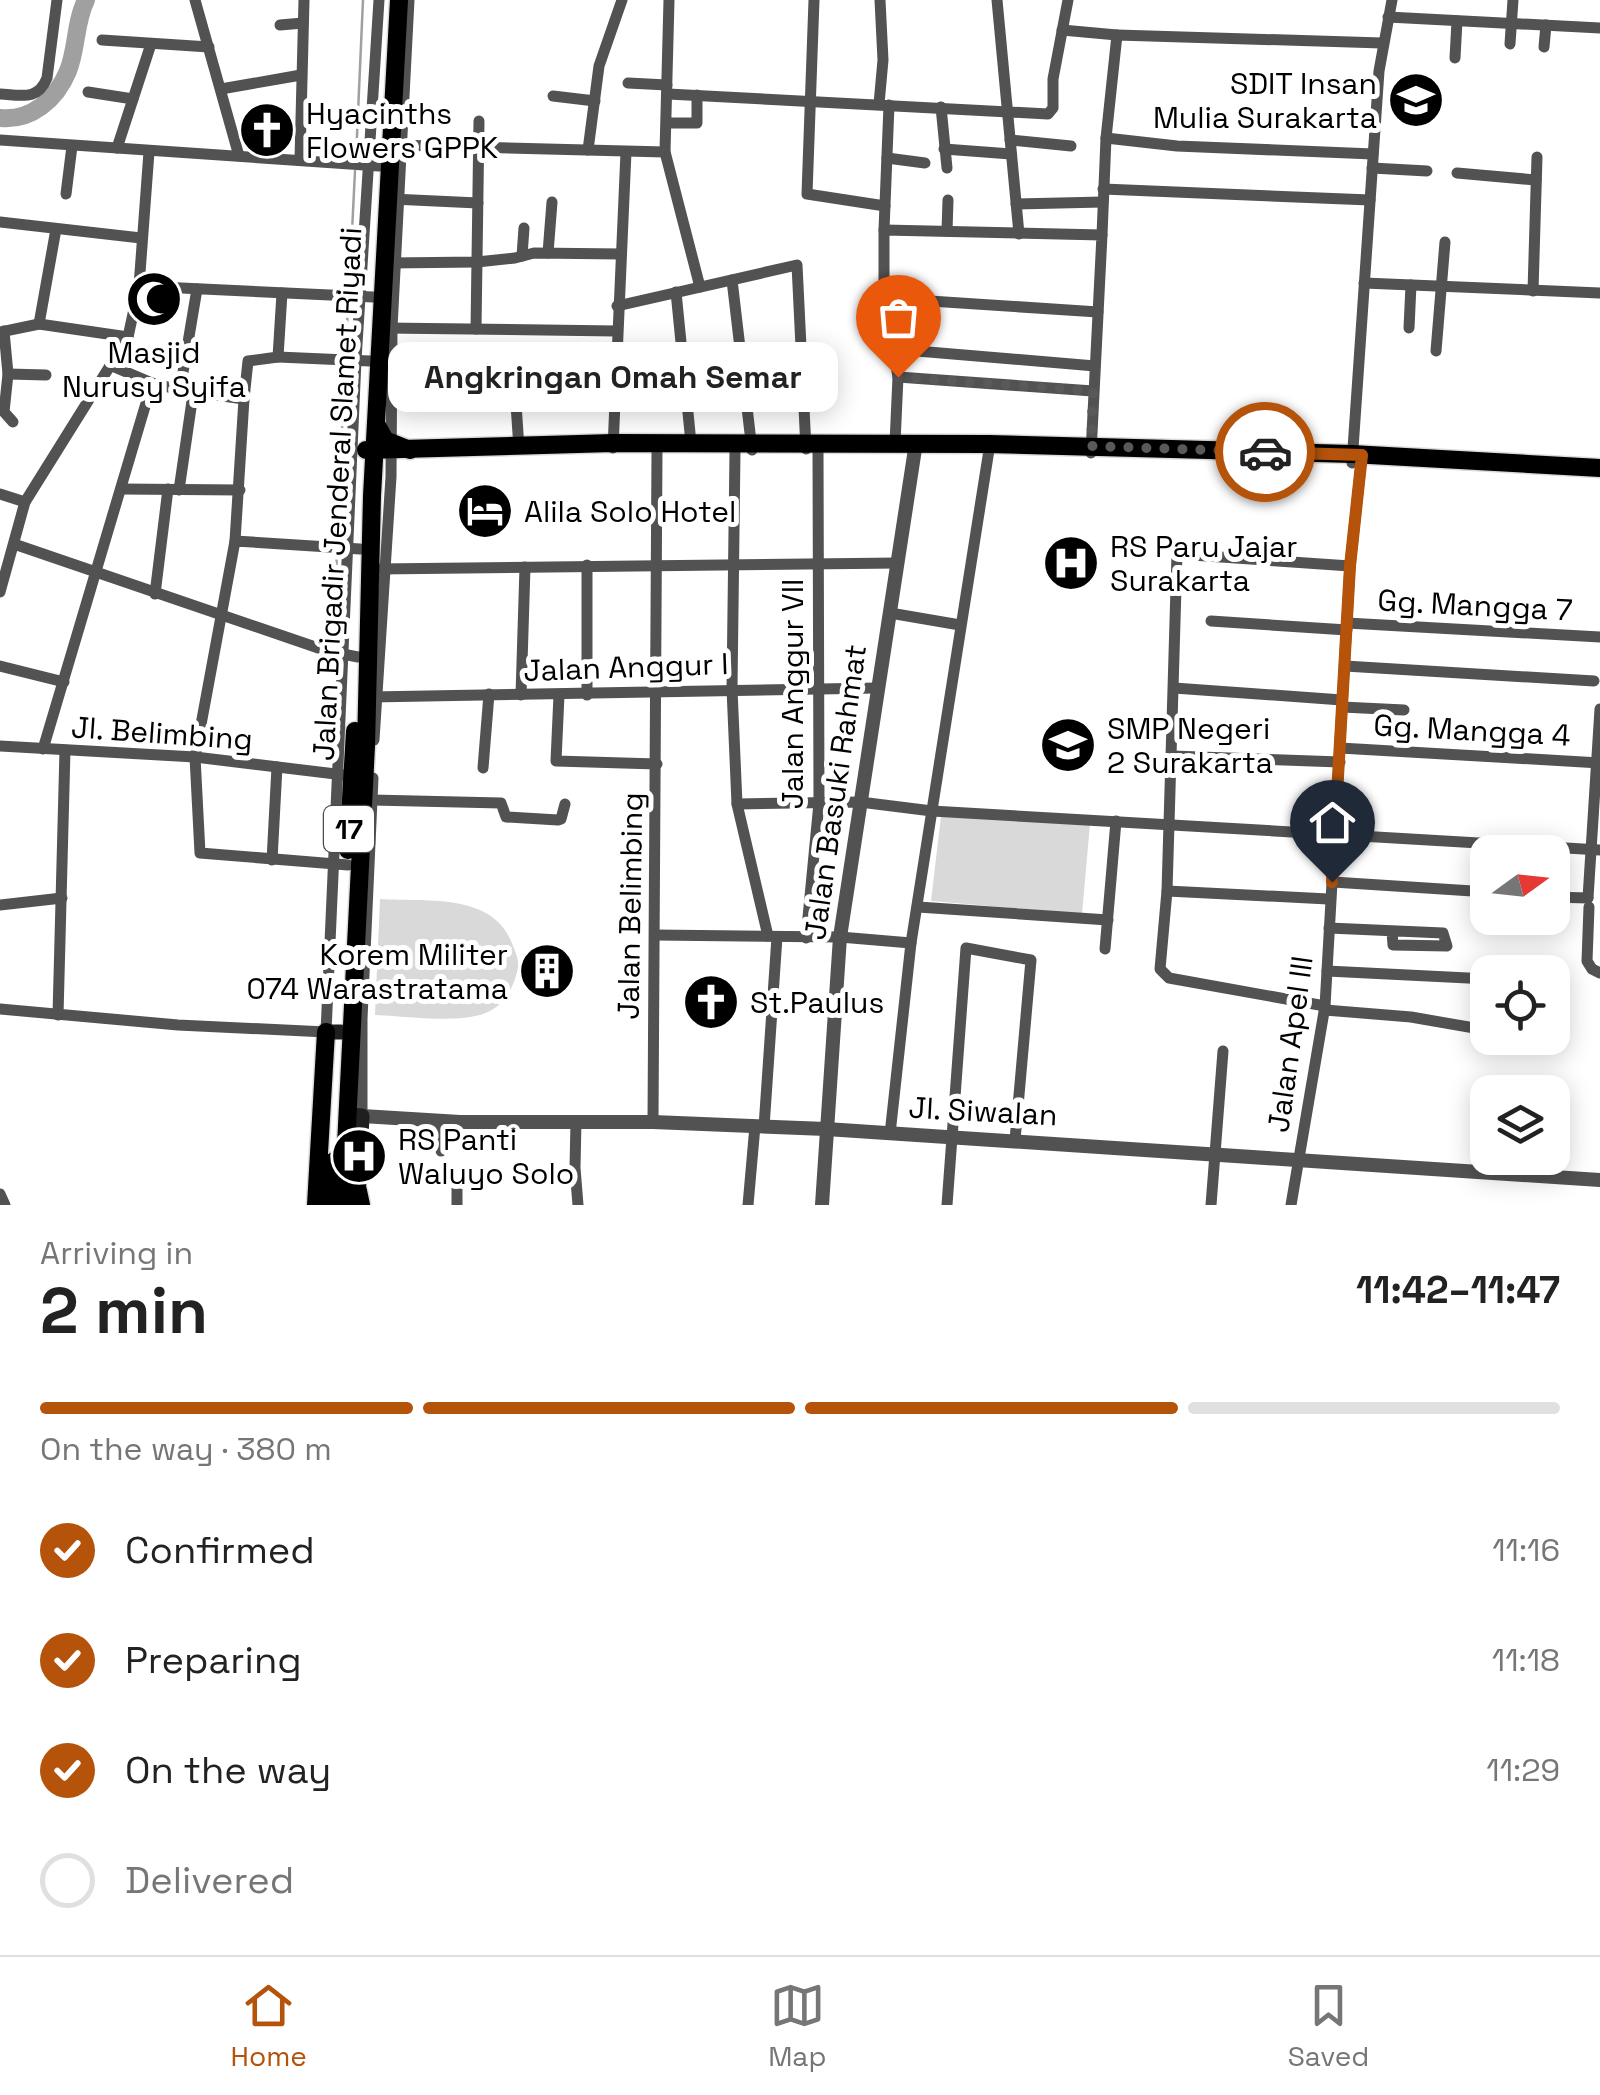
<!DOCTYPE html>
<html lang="en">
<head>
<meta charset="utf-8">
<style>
	:root { --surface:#fff; --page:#f6f6f6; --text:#222; --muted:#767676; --line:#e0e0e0; --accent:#b45309 }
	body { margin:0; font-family:"Space Grotesk",sans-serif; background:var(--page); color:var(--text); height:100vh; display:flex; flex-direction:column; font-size:38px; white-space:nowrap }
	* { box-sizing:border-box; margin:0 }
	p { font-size:32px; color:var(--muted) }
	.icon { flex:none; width:55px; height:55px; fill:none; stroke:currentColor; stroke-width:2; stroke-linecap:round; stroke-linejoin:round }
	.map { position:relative; height:1205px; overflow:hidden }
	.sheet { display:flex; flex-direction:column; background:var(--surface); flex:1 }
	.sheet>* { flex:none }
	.needle { width:65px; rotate:75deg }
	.fabs { position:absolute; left:1470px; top:835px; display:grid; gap:20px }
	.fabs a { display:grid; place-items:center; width:100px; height:100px; border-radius:20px; background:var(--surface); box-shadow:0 5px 25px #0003; font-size:50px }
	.pin { position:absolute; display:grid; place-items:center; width:85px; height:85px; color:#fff; margin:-102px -42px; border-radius:50% 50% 50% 0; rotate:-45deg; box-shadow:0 0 10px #0007 }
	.pin .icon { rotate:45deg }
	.courier { position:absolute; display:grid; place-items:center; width:100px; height:100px; margin:-50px; border:8px solid #b45309; border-radius:50%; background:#fff; color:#222; box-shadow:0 2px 12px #0007 }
	.bubble { position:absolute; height:70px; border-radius:20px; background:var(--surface); box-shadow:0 5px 25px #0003; font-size:32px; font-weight:600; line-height:70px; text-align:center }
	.overview em { font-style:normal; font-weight:600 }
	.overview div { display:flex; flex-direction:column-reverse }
	.overview { display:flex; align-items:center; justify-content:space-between; height:170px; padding:0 40px }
	h1 { font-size:65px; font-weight:600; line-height:75px }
	.bar { display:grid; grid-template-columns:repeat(4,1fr); gap:15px 10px; align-content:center; height:120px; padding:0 40px }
	.bar i { height:12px; border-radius:8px; background:var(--line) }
	.bar .active { background:var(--accent) }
	.bar p { grid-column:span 4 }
	ol { padding:0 40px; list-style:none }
	li { display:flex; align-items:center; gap:30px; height:110px }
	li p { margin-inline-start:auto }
	li .icon { padding:10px; border-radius:50%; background:var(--accent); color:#fff; stroke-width:4 }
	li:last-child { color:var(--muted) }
	li i { width:55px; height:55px; border:5px solid var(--line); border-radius:50% }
	.tabs { display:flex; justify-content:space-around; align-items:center; height:140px; border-top:2px solid var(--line); background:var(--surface); font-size:28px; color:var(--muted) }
	.tabs a { display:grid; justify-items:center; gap:5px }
	.tabs .active { color:var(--accent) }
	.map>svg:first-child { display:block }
	.grass { fill:#d9d9d9 }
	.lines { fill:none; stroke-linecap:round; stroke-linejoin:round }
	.stream { stroke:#a0a0a0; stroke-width:2.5 }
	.river { stroke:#a0a0a0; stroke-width:18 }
	.primary-casing { stroke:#dbdbdb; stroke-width:21 }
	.trunk-casing { stroke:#dbdbdb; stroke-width:21 }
	.minor { stroke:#525252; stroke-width:11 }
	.tertiary { stroke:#525252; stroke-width:14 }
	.secondary { stroke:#1f1f1f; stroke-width:15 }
	.primary { stroke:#000; stroke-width:18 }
	.trunk { stroke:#000; stroke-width:18 }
	.done { stroke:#595959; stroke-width:10; stroke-dasharray:0 18 }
	.route { stroke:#b45309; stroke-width:12 }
	.labels { text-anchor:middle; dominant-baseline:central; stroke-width:10; stroke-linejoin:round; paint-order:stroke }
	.shield { fill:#fff; stroke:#4c4c4c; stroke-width:2.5 }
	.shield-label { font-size:28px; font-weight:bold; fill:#000 }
	.poi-label { font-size:30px; fill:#000; stroke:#fff; text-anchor:start }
	.street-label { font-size:30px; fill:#000; stroke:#fff }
</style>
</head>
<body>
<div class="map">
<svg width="1600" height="1205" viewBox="0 0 1600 1205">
	<rect width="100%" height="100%" fill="#fff"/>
	<g class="grass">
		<polygon points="941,816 1090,824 1082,914 931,901"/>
		<path d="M 380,899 C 427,902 495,892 513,946 C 516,954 519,960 518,968 C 514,986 506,1003 490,1011 C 464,1025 405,1016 375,1015 Z"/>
	</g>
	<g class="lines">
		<g class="stream">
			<polyline points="356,158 363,0"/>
			<polyline points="349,293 355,171"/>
			<polyline points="346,353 348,301"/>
			<polyline points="337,543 345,366"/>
			<polyline points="333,648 337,551"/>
		</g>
		<path class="river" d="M 0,118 C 31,121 56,100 68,71 C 77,49 75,22 86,0"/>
		<g class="primary-casing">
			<g id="primary">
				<polyline points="366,450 613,443 989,444 1352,454 1600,468"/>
				<polyline points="316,1205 326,1032"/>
			</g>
		</g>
		<g class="trunk-casing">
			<g id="trunk">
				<polyline points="376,424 385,440 410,450"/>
				<polyline points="348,850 355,731"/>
				<polyline points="358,1191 361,1205"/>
				<polyline points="331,1205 334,1161"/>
				<polyline points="343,1205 366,746 372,496 399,0"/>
			</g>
		</g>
		<g class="minor">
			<polyline points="195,0 239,156"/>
			<polyline points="669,0 665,152 700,287"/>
			<polyline points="814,0 807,194 885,206"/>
			<polyline points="997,0 1019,234"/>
			<polyline points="1388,17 1600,28"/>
			<polyline points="280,25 303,23"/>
			<polyline points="1062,30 1117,35"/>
			<polyline points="102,40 209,47"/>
			<polyline points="1510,44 1513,0"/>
			<polyline points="1544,47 1546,25"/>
			<polyline points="1455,58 1457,21"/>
			<polyline points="628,83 667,85"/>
			<polyline points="221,89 301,75"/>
			<polyline points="88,92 133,99"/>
			<path d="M 0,94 C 21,95 38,101 47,78 L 57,0"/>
			<polyline points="668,94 1048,114 1053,108 1053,79 1068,0"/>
			<polyline points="553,96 595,101"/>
			<polyline points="879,104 883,60 880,0"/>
			<polyline points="941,107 947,168"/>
			<polyline points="667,123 697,123 697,95"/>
			<polyline points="1106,138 1177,146 1373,154"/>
			<polyline points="0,140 379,166"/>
			<polyline points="1010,140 1071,146"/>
			<polyline points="395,145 665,152"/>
			<polyline points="117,148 151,44"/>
			<polyline points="944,149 1011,154"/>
			<polyline points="588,150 599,66 622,0"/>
			<polyline points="149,152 139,286 373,297"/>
			<polyline points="887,158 925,163"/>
			<polyline points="300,159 304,0"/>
			<polyline points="1372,168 1427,171"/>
			<polyline points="1457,173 1536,180"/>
			<polyline points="1103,189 1370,200"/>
			<polyline points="66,194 72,146"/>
			<polyline points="392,199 478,203"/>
			<polyline points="1016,204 1103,202"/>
			<polyline points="0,222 141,238"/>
			<polyline points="884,230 889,105"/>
			<polyline points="947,231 948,200"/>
			<polyline points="1102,235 1106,138 1117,35 1382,43"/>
			<polyline points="548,253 552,202"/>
			<polyline points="522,256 524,228"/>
			<polyline points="390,263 477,262 515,258 534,253 621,254"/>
			<polyline points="732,280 752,450"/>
			<polyline points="1364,283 1600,293"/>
			<polyline points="1533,291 1537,157"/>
			<polyline points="676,292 691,443"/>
			<polyline points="884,298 1098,312"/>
			<polyline points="617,306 797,265 806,449"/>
			<polyline points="39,324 56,229"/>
			<polyline points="386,328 616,331"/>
			<polyline points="1409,328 1411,285"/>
			<polyline points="476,329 479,121"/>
			<polyline points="4,331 8,374 4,412 13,422"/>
			<polyline points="0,332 39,324 128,337"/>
			<polyline points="893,349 1095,366"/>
			<polyline points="1436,351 1445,242"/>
			<polyline points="278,357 370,361"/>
			<polyline points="112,366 152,383"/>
			<polyline points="8,374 46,375"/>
			<polyline points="514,375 519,448"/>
			<polyline points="898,377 1093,391"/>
			<polyline points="180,390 244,399 248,361 278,357 282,293"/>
			<polyline points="895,443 898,377 884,298 884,230 1102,235 1091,453"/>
			<polyline points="613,448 626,152"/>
			<polyline points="735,451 732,689 737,804 768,936"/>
			<polyline points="1352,463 1379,71 1392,0"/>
			<polyline points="121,489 240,490"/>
			<polyline points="179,490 193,394"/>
			<polyline points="0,494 25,502"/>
			<polyline points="235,541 244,399"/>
			<polyline points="14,544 327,651 358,657"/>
			<polyline points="587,565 587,695"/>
			<polyline points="378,569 898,563"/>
			<polyline points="0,592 25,502 128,337 139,286"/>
			<polyline points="155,594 168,489"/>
			<polyline points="890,613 960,625"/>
			<polyline points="1211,621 1347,630"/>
			<polyline points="1347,623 1600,637"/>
			<polyline points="0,666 64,682"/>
			<polyline points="1345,666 1594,681"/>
			<polyline points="1174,688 1342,700"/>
			<polyline points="521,695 525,567"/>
			<polyline points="559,695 556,761 657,764"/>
			<polyline points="371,697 877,688"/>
			<polyline points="1342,707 1404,710"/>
			<polyline points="374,740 391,477 392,328 409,0"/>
			<polyline points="0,746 195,757 344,775"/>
			<polyline points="1340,748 1600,763"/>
			<polyline points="43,749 152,383 180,390 197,289"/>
			<polyline points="1172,756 1340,762"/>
			<polyline points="483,768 489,694"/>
			<polyline points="372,800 501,803 506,817 558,820 561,819 565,804"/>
			<polyline points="737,804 860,802 932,811 1600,850"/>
			<polyline points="272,860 277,767"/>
			<polyline points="348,865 200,853 195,757 235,541 360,549"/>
			<polyline points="1333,882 1488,892"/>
			<polyline points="1167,891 1328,899"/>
			<polyline points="1552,897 1588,898"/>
			<polyline points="1588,898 1600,709"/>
			<polyline points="0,905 62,898"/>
			<polyline points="918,907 1108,920"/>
			<polyline points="1589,907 1587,961 1592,969 1600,973"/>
			<polyline points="1329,928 1443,933 1447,946 1393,945 1392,932"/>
			<polyline points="655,935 840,937 911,943"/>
			<polyline points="806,938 819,803 818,449"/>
			<polyline points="1105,949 1116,821"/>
			<polyline points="1327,971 1488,979"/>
			<polyline points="1325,1006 1169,978 1160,969 1167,891 1177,554 1350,566"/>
			<polyline points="0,1009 178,1025 326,1032 356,360 379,0"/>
			<polyline points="1325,1010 1411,1017 1486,1030"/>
			<polyline points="58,1015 65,750"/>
			<polyline points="362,1116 362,1019 373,778"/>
			<polyline points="576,1121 575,1168 578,1205"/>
			<polyline points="653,1122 657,450"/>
			<polyline points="764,1127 777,937"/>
			<polyline points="890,1134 911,943 989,450"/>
			<polyline points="441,1151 441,1121"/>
			<polyline points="0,1194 5,1205"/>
			<polyline points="457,1205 457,1182"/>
			<polyline points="748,1205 755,1126"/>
			<polyline points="947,1205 966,948 1031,960 1015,1140"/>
			<polyline points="1211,1205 1223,1051"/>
			<polyline points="1291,1205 1325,1006 1350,566 1362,455"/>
		</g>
		<g class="tertiary">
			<polyline points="362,1116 460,1122 653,1122 826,1129 1600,1180"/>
			<polyline points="822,1205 840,937 915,449"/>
		</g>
		<g class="secondary">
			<polyline points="326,1032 341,1032"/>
			<polyline points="348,1115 362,1116 358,1203"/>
		</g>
		<use href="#primary" class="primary"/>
		<use href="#trunk" class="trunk"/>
	</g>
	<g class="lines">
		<polyline class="done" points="898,377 1093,391 1091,446 1265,452"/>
		<polyline class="route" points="1265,452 1362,455 1350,566 1332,882"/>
	</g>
	<defs>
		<g id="school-disc" transform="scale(2.875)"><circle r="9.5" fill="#000" stroke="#fff"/><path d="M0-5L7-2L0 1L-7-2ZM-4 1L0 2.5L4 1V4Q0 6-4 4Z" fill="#fff"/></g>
		<g id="church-disc" transform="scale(2.875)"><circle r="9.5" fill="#000" stroke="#fff"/><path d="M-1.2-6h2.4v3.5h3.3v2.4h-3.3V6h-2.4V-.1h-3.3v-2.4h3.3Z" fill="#fff"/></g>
		<g id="mosque-disc" transform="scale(2.875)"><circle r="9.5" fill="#000" stroke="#fff"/><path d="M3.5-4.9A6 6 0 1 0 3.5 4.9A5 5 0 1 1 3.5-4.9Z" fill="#fff"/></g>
		<g id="hotel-disc" transform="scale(2.875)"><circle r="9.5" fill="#000" stroke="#fff"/><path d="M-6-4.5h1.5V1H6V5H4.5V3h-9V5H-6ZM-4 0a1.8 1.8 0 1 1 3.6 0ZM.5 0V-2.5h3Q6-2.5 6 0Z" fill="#fff"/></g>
		<g id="hospital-disc" transform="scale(2.875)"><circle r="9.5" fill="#000" stroke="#fff"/><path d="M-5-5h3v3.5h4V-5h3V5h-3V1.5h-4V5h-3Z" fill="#fff"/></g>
		<g id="building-disc" transform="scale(2.875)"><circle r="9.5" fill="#000" stroke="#fff"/><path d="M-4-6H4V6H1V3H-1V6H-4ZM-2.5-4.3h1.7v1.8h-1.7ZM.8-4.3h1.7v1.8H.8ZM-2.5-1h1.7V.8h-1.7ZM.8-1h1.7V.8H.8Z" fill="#fff"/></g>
	</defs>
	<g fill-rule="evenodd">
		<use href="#school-disc" x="1416" y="100"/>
		<use href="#church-disc" x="267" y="130"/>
		<use href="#mosque-disc" x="154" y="299"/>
		<use href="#hotel-disc" x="485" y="511"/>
		<use href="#hospital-disc" x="1071" y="563"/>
		<use href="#school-disc" x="1068" y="745"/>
		<use href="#building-disc" x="547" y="971"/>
		<use href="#church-disc" x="711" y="1002"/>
		<use href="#hospital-disc" x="359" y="1156"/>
	</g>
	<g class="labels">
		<rect class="shield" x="324" y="806" width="50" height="46" rx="8"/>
		<g class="shield-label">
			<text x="349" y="829">17</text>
		</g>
		<g class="poi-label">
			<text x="1377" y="83" text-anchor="end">SDIT Insan<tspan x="1377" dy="34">Mulia Surakarta</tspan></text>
			<text x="306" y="113">Hyacinths<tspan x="306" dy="34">Flowers GPPK</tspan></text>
			<text x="154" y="352" text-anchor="middle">Masjid<tspan x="154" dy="34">Nurusy Syifa</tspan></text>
			<text x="524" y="511">Alila Solo Hotel</text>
			<text x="1110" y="546">RS Paru Jajar<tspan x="1110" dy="34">Surakarta</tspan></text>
			<text x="1107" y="728">SMP Negeri<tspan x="1107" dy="34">2 Surakarta</tspan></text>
			<text x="508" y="954" text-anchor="end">Korem Militer<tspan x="508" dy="34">074 Warastratama</tspan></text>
			<text x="750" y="1002">St.Paulus</text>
			<text x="398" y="1139">RS Panti<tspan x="398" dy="34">Waluyo Solo</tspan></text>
		</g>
		<g class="street-label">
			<text transform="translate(337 494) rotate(-87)">Jalan Brigadir Jenderal Slamet Riyadi</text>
			<text transform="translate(1475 605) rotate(3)">Gg. Mangga 7</text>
			<text transform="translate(626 667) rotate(-2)">Jalan Anggur I</text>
			<text transform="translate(792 694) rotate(-90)">Jalan Anggur VII</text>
			<text transform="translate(1472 730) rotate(3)">Gg. Mangga 4</text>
			<text transform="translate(162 733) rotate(4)">Jl. Belimbing</text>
			<text transform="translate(835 792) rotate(-82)">Jalan Basuki Rahmat</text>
			<text transform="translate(630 906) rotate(-89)">Jalan Belimbing</text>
			<text transform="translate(1290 1044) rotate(-82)">Jalan Apel III</text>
			<text transform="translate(983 1111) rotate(3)">Jl. Siwalan</text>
		</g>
	</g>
</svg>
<div class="fabs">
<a><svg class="needle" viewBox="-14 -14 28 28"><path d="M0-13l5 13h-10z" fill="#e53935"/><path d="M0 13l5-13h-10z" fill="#767676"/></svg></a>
<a><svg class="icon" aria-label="locate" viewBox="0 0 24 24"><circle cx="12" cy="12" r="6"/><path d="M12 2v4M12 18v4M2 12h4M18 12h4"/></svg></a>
<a><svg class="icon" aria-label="layers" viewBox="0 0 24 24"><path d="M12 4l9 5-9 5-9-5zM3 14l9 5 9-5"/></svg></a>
</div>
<div class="pin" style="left:898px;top:377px;background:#ea580c"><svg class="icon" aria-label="bag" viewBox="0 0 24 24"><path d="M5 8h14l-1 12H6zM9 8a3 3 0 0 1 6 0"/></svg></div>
<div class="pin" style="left:1332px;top:882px;background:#1f2937"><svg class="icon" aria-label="home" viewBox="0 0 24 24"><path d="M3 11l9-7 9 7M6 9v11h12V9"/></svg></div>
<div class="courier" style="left:1265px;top:452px"><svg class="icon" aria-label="car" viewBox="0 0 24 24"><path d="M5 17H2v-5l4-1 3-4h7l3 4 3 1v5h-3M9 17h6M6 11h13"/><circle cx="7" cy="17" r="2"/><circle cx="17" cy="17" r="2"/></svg></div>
<div class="bubble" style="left:388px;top:342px;width:450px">Angkringan Omah Semar</div>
</div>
<section class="sheet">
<div class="overview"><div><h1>2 min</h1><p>Arriving in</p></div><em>11:42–11:47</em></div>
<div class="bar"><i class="active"></i><i class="active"></i><i class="active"></i><i></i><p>On the way · 380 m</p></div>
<ol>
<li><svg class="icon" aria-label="check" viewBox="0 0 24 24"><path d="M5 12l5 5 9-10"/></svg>Confirmed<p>11:16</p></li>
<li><svg class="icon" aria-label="check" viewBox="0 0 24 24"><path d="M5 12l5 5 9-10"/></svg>Preparing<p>11:18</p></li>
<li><svg class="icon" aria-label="check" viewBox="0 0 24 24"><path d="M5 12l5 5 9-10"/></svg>On the way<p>11:29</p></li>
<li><i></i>Delivered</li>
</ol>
</section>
<nav class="tabs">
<a class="active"><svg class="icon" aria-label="home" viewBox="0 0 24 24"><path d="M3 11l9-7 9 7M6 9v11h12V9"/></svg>Home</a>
<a><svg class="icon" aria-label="map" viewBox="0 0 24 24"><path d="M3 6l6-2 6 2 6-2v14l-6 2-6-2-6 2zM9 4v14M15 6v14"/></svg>Map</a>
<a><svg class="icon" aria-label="saved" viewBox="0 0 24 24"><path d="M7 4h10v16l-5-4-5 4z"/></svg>Saved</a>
</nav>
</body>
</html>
